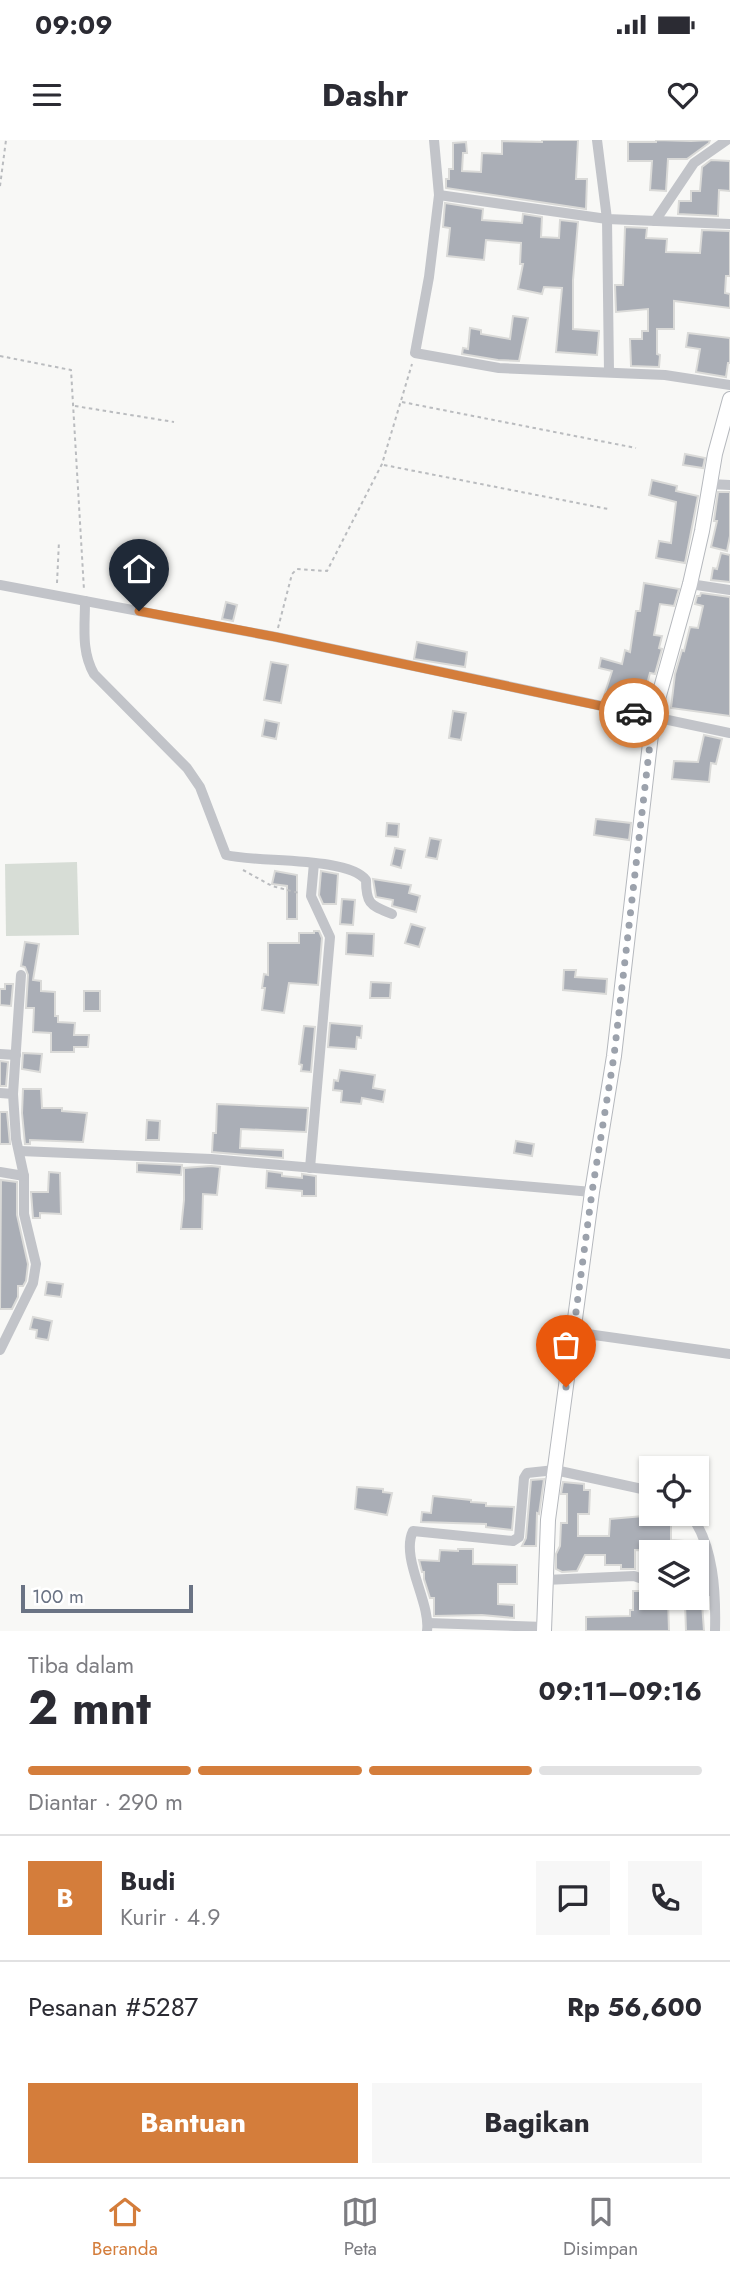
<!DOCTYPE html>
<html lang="id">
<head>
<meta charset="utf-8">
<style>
	:root { --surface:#fff; --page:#f7f7f7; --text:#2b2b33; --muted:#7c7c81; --line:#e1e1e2; --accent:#d47d3b }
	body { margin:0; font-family:Jost,sans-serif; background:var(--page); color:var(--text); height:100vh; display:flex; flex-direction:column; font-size:26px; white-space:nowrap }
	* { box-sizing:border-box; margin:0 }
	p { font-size:23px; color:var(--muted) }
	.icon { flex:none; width:38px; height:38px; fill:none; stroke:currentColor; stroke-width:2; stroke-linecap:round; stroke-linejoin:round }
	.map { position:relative; height:1491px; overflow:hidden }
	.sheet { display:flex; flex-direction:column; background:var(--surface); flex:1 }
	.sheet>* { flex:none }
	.buttons { position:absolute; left:639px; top:1316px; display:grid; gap:14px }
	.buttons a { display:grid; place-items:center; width:70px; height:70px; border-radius:0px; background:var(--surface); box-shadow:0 2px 5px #0004; font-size:35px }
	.scale { position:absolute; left:21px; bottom:18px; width:172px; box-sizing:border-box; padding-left:7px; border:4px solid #6a7384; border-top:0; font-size:19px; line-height:24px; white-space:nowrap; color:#6a7384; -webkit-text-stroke:5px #fff; paint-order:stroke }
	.pin { position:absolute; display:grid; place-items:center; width:60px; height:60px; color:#fff; margin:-72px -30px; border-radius:50% 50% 50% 0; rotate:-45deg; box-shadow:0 0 7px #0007 }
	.pin .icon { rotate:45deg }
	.courier { position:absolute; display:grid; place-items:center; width:70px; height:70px; margin:-35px; border:5px solid #d47d3b; border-radius:50%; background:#fff; color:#222; box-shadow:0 2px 9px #0007 }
	.head em { font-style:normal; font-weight:700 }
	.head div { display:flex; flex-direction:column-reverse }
	.head { display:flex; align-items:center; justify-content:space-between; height:119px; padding:0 28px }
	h1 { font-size:46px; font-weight:700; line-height:52px }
	.bar { display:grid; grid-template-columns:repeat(4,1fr); gap:10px 7px; align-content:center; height:84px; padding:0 28px }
	.bar i { height:9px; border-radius:5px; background:var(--line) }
	.bar .active { background:var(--accent) }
	.bar p { grid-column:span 4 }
	.line { display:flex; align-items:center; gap:18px; padding:0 28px; border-top:2px solid var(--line) }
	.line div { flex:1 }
	.round { display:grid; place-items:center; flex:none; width:74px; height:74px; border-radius:0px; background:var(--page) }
	.cta { display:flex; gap:14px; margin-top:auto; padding:14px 28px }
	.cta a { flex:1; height:80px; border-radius:0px; background:var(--accent); color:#fff; font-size:28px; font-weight:700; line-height:80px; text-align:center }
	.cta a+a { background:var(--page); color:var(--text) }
	.status { display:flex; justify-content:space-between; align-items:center; height:49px; padding:0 35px; background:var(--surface); direction:ltr }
	.status svg { height:19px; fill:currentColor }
	header { display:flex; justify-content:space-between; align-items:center; height:91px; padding:0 28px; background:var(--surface); font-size:32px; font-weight:700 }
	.dock { display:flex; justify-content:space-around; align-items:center; height:98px; border-top:2px solid var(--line); background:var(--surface); font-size:19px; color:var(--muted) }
	.dock a { display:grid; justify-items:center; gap:4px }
	.dock .active { color:var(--accent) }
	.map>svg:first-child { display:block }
	.green { fill:#d7ddd6 }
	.building { fill:#aaaeb6; stroke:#dadad8; stroke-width:2 }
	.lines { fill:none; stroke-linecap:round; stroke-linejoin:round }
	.secondary-casing { stroke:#b5b8bd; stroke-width:16 }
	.path { stroke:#babcbf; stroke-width:2; stroke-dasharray:3.5 3.5; stroke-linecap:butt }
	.street { stroke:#c2c4c9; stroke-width:10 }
	.secondary { stroke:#fff; stroke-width:14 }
	.done { stroke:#9ca2ac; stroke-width:7; stroke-dasharray:0 12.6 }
	.route { stroke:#d47d3b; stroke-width:9 }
</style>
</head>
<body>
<div class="status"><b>09:09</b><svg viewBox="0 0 49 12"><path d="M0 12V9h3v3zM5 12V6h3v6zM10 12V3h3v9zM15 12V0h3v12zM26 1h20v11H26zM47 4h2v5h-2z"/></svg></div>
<header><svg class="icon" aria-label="menu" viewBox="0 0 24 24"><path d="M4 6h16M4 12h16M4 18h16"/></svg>Dashr<svg class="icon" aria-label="heart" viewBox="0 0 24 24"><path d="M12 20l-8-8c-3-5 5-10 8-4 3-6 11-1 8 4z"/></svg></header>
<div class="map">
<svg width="730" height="1491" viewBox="0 0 730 1491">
	<rect width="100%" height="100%" fill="#f8f8f6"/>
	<polygon class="green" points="77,722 79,795 6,796 5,724"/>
	<g class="building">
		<polygon points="542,0 578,0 576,39 587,39 586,69 446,48 446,39 449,39 449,29 453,29 453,3 466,2 467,13 463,13 462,31 481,32 482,13 502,14 502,1 542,2"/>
		<polygon points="656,0 691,1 710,0 709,3 687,19 668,19 666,51 650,50 652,21 628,21 628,2 656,2"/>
		<polygon points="711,20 730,21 730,51 719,50 718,76 678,74 679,61 691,61 691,51 700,51 702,27"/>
		<polygon points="445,63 483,69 482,80 522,83 523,74 542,77 541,97 559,98 560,80 578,82 573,140 573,189 599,191 597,215 556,212 562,148 544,147 542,154 518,149 523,124 520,124 521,103 486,100 484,120 447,116 450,88 443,87"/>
		<polygon points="625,87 647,88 646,98 667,99 666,112 700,113 702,90 730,91 730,136 726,136 725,153 730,154 730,168 674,161 674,189 657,189 657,214 660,215 659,227 631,226 630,199 642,199 642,191 648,191 648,169 616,172 615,145 623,145"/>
		<polygon points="513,176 528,178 519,221 498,220 462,214 463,208 468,209 470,188 481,190 481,194 510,199"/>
		<polygon points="688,193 730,198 730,223 728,223 726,237 696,232 700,209 686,207"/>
		<polygon points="685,314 705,318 703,328 683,325"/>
		<polygon points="652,340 677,346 676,351 698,356 685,423 656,418 659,401 671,403 676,362 649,355"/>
		<polygon points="718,352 730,352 730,396 727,411 711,407 717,381 714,381"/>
		<polygon points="721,413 730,415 730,442 711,440 713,428 717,429"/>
		<polygon points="644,443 679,449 674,466 660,464 654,495 662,496 659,508 662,509 655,534 650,533 643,559 626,554 623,562 604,556 612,531 599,528 601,518 622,524 625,510 630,512 636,471 640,471"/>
		<polygon points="701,453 730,457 730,576 671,568 675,534 682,510 684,511 690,487 698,488 703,466 695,464 697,456 700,456"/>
		<polygon points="226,462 237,465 233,481 222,479"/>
		<polygon points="417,502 467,512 465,527 414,519"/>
		<polygon points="271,522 288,525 281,563 264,560"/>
		<polygon points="453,571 466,573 461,600 449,598"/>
		<polygon points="265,580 279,583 276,599 262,596"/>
		<polygon points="704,595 722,599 716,624 711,623 709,642 672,639 674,621 698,622"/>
		<polygon points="596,679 631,683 629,700 594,695"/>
		<polygon points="387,683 399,684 398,697 386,696"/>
		<polygon points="430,698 441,700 437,719 426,717"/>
		<polygon points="395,708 405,710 401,728 391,725"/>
		<polygon points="275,731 297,735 297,779 287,779 287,746 272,744"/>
		<polygon points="321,731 338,734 336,764 323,764 319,755"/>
		<polygon points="373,739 411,745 409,753 420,756 416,772 392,766 393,760 376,757"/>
		<polygon points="342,759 355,760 353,785 340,784"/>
		<polygon points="411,784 425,788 419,807 405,803"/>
		<polygon points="314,791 319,791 322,798 318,845 289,843 284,873 262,870 265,848 262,848 264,834 268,835 268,803 299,803 299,793 314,793"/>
		<polygon points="347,793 374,794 373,816 346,814"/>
		<polygon points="25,802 39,804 33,840 41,841 41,851 55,852 55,876 58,876 58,882 75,883 74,895 89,895 88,907 74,907 74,912 51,912 51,893 33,892 34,868 26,868 28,835 25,827 21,826"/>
		<polygon points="564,830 576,830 575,837 607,839 606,854 563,850"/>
		<polygon points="371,842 391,843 390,858 370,858"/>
		<polygon points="5,844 13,844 11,866 0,865 0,849 5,849"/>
		<rect x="84" y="851" width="16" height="20"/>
		<polygon points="330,883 362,886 361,898 357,897 356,909 328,907"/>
		<polygon points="304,886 315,887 311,932 301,931 302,925 299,924"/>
		<polygon points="23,913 42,914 40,932 22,929"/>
		<polygon points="0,921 8,922 6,946 0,946"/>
		<polygon points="340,930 375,935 373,948 385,950 383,962 362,958 361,964 341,962 342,951 333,950 334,940 338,941"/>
		<polygon points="23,949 41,949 42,968 62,968 62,971 87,973 83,1002 30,1000 30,1004 25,1004 22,973"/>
		<polygon points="217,964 308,968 306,992 241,989 240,1008 283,1010 283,1018 212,1012 213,993 216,993"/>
		<polygon points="0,972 7,972 10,1004 0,1004"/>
		<polygon points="147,980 160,981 159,1000 146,1000"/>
		<polygon points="516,1001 534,1004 532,1016 514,1013"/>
		<polygon points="137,1023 182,1025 181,1035 137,1032"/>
		<polygon points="211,1026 220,1027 217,1055 203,1054 202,1089 181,1089 184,1060 184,1028"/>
		<polygon points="267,1031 282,1033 282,1036 302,1038 302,1034 316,1036 316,1056 302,1056 302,1051 266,1048"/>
		<polygon points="49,1032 60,1033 61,1074 40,1073 40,1078 33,1078 31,1052 48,1052"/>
		<polygon points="1,1040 17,1042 17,1075 28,1124 26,1141 23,1146 18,1146 18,1157 12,1169 0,1169"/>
		<polygon points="47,1142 63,1144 61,1157 45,1155"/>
		<polygon points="33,1177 52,1181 48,1200 36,1198 37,1190 30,1189"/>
		<polygon points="544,1339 539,1374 537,1373 536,1406 522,1406 526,1398 531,1340"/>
		<polygon points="563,1342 584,1344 584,1350 590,1350 589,1374 578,1374 578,1396 609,1396 610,1379 666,1374 665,1380 671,1380 671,1400 697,1402 698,1412 635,1410 635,1429 621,1429 621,1425 605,1425 605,1415 585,1415 577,1431 562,1432 556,1429 556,1414 560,1406 561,1383 567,1383 567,1354 561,1354"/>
		<polygon points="357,1347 383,1349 383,1352 392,1353 387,1375 355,1369"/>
		<polygon points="433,1356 471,1360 471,1362 486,1363 486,1366 514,1367 512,1390 486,1387 486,1384 421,1382 422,1372 431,1373"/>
		<polygon points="458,1409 473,1409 473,1424 517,1425 517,1444 498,1444 498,1464 514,1465 514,1478 482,1475 434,1476 434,1458 430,1458 424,1439 424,1432 422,1432 419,1420 439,1421 440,1410 458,1411"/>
		<polygon points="633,1451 651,1451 651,1458 668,1458 669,1491 586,1491 586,1477 630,1476 630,1470 633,1470"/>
		<polygon points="685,1463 702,1463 704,1491 686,1491"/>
	</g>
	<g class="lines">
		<g class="secondary-casing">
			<polyline id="secondary" points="544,1491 548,1380 592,1052 614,916 653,577 690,444 702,391 715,314 730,259"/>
		</g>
		<g class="path">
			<polyline points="0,46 6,0"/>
			<polyline points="0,216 71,230 84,450"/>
			<polyline points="402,262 636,308"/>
			<polyline points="75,266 174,282"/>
			<polyline points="384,325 608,369"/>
			<polyline points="57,443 59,401"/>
			<polyline points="278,488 292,434 297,429 327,431 382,324 412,224"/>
			<polyline points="243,730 272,746 299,753"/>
		</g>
		<g class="street">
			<polyline points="434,0 439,55 429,137 415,213 499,228 665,235 730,245"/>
			<polyline points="597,0 607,79 609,231"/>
			<polyline points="439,55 607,79 730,84"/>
			<polyline points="655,81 694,23 727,0"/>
			<polyline points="710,344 730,345"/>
			<polyline points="690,444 730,450"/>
			<polyline points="0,445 276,497 730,593"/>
			<path d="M 85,461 C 85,487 81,511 94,534 L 187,628 L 200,647 L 226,715 C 257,723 347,716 366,740 C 366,765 371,765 392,774"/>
			<polyline points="0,914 16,915"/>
			<polyline points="0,953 13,954 16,999 24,1036 24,1074 36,1124 33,1143 0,1210"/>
			<polyline points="13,954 21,835"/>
			<polyline points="20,1011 211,1019 592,1052"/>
			<polyline points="310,1028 330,797 311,756 314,723"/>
			<polyline points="0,1032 24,1036"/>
			<polyline points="573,1192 730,1214"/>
			<path d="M 690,1374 C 714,1405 716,1453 715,1491"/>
			<polyline points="545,1440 634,1436 651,1442"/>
			<polyline points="696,1451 714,1451"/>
			<polyline points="428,1483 544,1487"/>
			<path d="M 427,1491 C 431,1463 400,1418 413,1391 L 513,1401 L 519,1397 L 524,1338 L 527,1333 L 555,1330 L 651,1351"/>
		</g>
		<use href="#secondary" class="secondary"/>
	</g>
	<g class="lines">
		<polyline class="done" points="566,1247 592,1052 614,916 653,577 634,573"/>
		<polyline class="route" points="139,471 276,497 634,573"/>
	</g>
</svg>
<div class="buttons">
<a><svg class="icon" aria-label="locate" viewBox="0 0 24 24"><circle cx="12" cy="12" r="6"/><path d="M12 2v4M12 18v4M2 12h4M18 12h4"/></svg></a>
<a><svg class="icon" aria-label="layers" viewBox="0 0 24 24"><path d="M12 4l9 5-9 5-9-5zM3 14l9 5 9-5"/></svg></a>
</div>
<div class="scale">100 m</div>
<div class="pin" style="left:566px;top:1247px;background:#ea580c"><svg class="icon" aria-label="bag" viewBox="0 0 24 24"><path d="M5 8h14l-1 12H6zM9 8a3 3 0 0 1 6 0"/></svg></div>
<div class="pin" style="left:139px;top:471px;background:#1f2937"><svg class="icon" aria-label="home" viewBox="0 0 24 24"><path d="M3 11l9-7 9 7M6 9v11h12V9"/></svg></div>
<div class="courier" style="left:634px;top:573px"><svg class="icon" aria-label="car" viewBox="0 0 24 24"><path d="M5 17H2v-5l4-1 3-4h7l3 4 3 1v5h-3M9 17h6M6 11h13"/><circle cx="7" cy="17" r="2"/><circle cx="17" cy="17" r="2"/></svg></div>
</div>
<section class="sheet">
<div class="head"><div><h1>2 mnt</h1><p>Tiba dalam</p></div><em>09:11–09:16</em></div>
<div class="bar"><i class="active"></i><i class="active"></i><i class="active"></i><i></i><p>Diantar · 290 m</p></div>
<div class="line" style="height:126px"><b class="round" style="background:var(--accent);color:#fff">B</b><div><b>Budi</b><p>Kurir · 4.9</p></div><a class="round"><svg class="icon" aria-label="chat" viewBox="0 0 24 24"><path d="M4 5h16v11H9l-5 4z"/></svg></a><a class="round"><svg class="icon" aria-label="phone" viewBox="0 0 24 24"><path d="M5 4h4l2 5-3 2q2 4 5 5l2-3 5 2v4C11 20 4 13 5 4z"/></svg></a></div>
<div class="line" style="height:91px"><div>Pesanan #5287</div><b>Rp 56,600</b></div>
<div class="cta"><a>Bantuan</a><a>Bagikan</a></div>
</section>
<nav class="dock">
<a class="active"><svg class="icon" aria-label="home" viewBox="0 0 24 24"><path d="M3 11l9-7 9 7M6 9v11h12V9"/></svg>Beranda</a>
<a><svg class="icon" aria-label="map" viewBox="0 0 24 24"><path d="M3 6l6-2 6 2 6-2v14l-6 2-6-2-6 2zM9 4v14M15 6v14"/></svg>Peta</a>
<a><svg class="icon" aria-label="saved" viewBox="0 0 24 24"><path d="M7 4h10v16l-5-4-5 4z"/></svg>Disimpan</a>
</nav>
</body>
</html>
